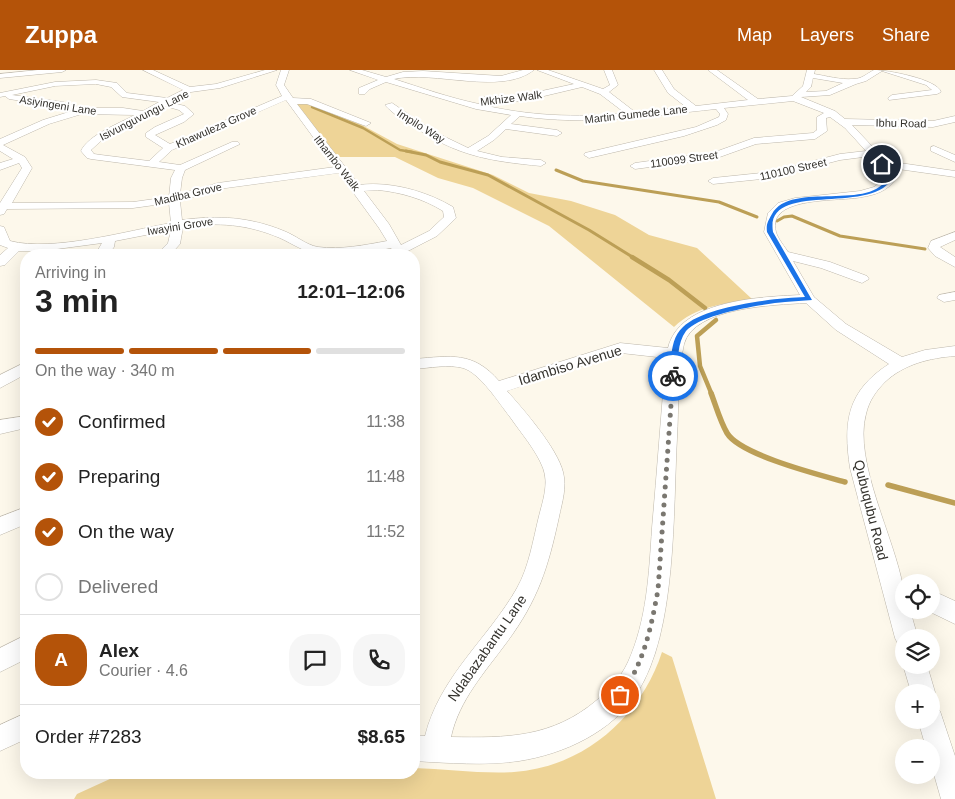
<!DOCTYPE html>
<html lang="en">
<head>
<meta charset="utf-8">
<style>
	:root { --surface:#fff; --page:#f6f6f6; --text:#222; --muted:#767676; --line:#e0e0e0; --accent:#b45309 }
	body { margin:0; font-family:Arial,sans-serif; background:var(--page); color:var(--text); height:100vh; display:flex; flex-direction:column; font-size:19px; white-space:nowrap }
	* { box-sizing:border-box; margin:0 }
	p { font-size:16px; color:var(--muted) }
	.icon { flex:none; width:28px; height:28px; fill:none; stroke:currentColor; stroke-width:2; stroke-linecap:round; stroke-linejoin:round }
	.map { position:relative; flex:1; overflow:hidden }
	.details { position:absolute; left:20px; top:179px; width:400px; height:530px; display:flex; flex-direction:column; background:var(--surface); border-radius:20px; box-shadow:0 5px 20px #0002 }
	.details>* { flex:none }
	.controls { position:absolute; left:895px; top:504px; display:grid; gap:10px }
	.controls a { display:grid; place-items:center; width:45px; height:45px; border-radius:50%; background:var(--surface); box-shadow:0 5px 20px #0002; font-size:25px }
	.pin { position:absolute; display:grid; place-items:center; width:42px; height:42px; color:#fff; margin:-21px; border:2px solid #fff; border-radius:50%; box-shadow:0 1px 5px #0007 }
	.courier { position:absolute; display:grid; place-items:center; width:50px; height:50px; margin:-25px; border:4px solid #1a73e8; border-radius:50%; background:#fff; color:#222; box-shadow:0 1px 6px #0007 }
	.head em { font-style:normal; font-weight:700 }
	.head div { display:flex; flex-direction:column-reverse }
	.head { display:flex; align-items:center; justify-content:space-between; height:85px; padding:0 15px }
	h1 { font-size:32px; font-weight:700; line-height:38px }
	.bar { display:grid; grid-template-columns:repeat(4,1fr); gap:8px 5px; align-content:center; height:60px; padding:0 15px }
	.bar i { height:6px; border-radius:4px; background:var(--line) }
	.bar .selected { background:var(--accent) }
	.bar p { grid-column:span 4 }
	.line { display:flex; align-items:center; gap:12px; padding:0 15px; border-top:1px solid var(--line) }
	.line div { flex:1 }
	.round { display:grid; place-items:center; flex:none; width:52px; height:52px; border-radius:20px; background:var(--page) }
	ol { padding:0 15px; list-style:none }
	li { display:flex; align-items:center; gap:15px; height:55px }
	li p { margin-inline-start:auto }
	li .icon { padding:5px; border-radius:50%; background:var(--accent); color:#fff; stroke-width:4 }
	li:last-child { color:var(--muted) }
	li i { width:28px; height:28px; border:2px solid var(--line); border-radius:50% }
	header { display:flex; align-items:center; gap:30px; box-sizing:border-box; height:70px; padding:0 25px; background:var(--accent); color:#fff }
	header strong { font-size:24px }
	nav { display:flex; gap:28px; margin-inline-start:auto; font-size:18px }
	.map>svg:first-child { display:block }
	.green { fill:#eed497 }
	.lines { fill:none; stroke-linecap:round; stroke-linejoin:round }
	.stream-far3 { stroke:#bc9f56; stroke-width:2.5 }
	.stream-far2 { stroke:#bc9f56; stroke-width:3 }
	.stream-far1 { stroke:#bc9f56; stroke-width:4.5 }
	.stream { stroke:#bc9f56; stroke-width:5.5 }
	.minor-casing { stroke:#bdb7ab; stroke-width:1 }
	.minor { fill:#fff; fill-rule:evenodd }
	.route { fill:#1a73e8 }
	.done { stroke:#7a7770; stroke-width:5; stroke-dasharray:0 9 }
	.labels { text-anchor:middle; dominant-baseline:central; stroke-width:4.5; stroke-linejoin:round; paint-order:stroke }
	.far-street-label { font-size:11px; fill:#34322d; stroke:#fff }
	.street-label { font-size:14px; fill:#34322d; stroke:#fff }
</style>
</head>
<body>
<header>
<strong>Zuppa</strong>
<nav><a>Map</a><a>Layers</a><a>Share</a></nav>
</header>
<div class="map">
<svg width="955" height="729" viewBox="0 0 955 729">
	<rect width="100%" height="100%" fill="#fdf8eb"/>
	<g class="green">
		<path d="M 295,33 L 305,33 L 360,54 L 397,74 L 493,105 L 529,123 L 571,131 L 615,145 L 649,165 L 697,178 L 752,229 C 723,234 696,236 674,257 L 549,156 L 473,118 L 438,108 L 395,87 L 338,87 Z"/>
		<path d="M 662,582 L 672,587 L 716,729 L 74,729 L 77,724 L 123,703 L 414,702 L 414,698 C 445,699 483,704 514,702 C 584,697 641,647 662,582 Z"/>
	</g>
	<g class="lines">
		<polyline class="stream-far3" points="312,37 363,58 400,80 412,82"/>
		<g class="stream-far2">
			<polyline points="406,81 426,85 440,92 488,105 589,160 634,188"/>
			<polyline points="556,100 583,111 719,132 757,147"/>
			<polyline points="777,151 784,147 792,146 840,166 925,179"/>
		</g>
		<g class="stream-far1">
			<polyline points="632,187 669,210 705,238"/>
			<polyline points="712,325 700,296 697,266 716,250"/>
		</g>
		<g class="stream">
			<path d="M 711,323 C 716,336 720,351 727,363 C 740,385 820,405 845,412"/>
			<polyline points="888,415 955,433"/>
		</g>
		<g class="minor-casing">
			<g id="minor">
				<polygon points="38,0 66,0 62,2 0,8 0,4"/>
				<path d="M 143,0 L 153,0 L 190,17 L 216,14 L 265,0 L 277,0 L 220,18 L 191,22 L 172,33 L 185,36 L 194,44 L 184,52 L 155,65 L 170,74 L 282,26 L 276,15 L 281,0 L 289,0 L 284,15 L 293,28 L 311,29 L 371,53 L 366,56 L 363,55 L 307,34 L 297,34 L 359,115 C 390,111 426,121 453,137 L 456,148 L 437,166 L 406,182 L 407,185 L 395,185 L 391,178 C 368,182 342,188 318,184 C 304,182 293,174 280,168 C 247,154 218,152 183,157 L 180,174 L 170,185 L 156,185 L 168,173 L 171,160 L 115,171 L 114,177 L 108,185 L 95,185 L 102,173 L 42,181 L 19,181 L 5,195 L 0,196 L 0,185 L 8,178 L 0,175 L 0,156 L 4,157 L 10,171 C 53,182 127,161 171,153 L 169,133 L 133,138 L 7,139 L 4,144 L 0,145 L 0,133 L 22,98 L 19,93 L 0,100 L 0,93 L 13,89 L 0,81 L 0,69 L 43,50 L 72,41 L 62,37 L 9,29 L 5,26 L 0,27 L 0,23 L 55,12 L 96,10 L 117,13 L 127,23 L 167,28 L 183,20 ZM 96,14 L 111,17 L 122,27 L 159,32 L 143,41 L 123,38 L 82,38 L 63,32 L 12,25 L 55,16 ZM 286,30 L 335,97 L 218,113 L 180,124 L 182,108 L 185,100 L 240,74 L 238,72 L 232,72 L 180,95 L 159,92 L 172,80 ZM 165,36 L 179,40 L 184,44 L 155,57 L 146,63 L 146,67 L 163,78 L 149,91 L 101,85 L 94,84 L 91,80 L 102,70 ZM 82,44 L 135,45 C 120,53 88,65 81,81 L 87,88 L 91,89 L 175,100 L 171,108 L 169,127 L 133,132 L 12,133 L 32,98 L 25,87 L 3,75 L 49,54 ZM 339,103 L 379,158 L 387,171 C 365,175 341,180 318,177 C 306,175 295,165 284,161 C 250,147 218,145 182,150 L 180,131 L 219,119 ZM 378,120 C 400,122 424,129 443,141 L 444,147 L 429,161 L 401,175 L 389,154 L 364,121 Z"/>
				<path d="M 350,0 L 362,0 L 386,7 L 403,2 L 423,1 L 501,6 L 523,0 L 534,0 C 501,26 434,0 394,9 C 422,18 450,28 479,34 C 527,46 577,48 625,43 L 600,24 L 582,17 L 523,31 L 484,33 L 480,30 L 484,27 L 523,25 L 574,14 L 537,0 L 548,0 L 603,19 L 610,15 L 604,0 L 612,0 L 618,15 L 609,22 L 635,42 L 686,37 L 668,23 L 654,0 L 662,0 L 674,19 L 696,36 L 748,30 L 708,0 L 717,0 L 758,29 L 792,26 L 803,16 L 807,0 L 815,0 L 814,4 C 827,6 840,10 853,9 C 862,9 866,4 874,0 C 887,0 937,9 941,22 L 937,24 L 889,30 L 888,28 L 892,25 L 932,20 L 926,15 L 882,1 L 866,11 L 856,14 L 830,25 L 801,27 L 835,41 L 845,49 L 933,51 L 955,46 L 955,52 L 933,57 L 852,55 L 886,91 L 955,101 L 955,107 L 891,98 L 895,110 C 887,121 875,125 862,127 C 841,132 766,125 776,162 C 778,169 785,177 788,182 L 830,192 L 867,206 L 869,209 L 862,213 L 821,198 L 793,191 L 814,227 L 846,254 L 902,287 L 925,280 L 955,276 L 955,286 C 930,288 904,294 885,312 C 876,321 869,331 866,344 C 853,391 895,469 903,517 C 905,524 904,533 904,540 L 910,540 L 918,568 L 904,568 L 904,578 L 899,576 L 895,568 L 850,398 C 843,352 847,321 889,294 L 836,260 L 806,233 C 774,235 694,237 684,274 C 677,304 679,337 677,368 C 673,440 677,562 637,623 C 612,662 564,684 519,691 C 485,696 448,693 414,691 L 414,665 L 425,666 C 440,606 488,569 517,518 C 529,497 533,470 539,446 C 543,430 549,414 543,398 C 536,380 521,363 510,347 C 499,333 480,303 463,298 C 448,294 430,298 414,299 L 414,289 C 451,286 473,281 499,311 L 620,273 L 668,278 C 679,230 760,227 800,225 L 764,162 L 768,143 L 778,133 L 795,128 L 860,121 L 874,117 L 885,109 L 884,102 L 871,86 L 840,90 L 771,108 L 713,114 L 708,111 L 713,108 L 771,102 L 840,84 L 866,81 L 845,58 L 830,47 L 826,48 L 827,61 L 815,69 L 756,74 L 717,88 L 635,99 L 630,96 L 635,93 L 715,82 L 754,68 L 813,63 L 817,60 L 817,47 L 824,43 L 793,31 L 724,38 L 728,44 L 726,50 L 717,55 L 684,66 L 589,88 L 584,85 L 585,83 L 696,57 L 719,47 L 720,44 L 716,39 C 648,46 588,56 520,46 L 511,54 L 557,60 L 562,63 L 557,66 L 506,59 L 494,70 L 477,81 L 502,87 L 541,90 L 546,93 L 541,96 C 489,91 457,86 413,56 C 403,50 392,43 385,35 L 392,33 L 435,62 L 468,78 L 488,66 L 511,45 L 476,39 L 386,12 L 370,19 L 365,24 L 359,24 L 359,18 L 378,10 ZM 813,8 L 843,13 L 826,21 L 806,22 L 811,17 ZM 621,283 L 666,288 C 661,345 657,402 652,458 C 649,503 647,550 628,592 C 621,607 610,619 597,630 C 552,668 507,668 451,667 C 459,630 485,602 507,572 C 538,530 548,498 559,447 C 562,432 567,418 563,402 C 557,378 524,340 507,321 Z"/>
				<polygon points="934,76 955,85 955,92 931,81 931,77"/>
				<polygon points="955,162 955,170 940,177 955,187 955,197 935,186 928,178 931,171"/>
				<polygon points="955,222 955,230 944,232 937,228 939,225"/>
				<polygon points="26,292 26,304 0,318 0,305"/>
				<polygon points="26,346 26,358 0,364 0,350"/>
				<polygon points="26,437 26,454 0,465 0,447"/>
				<polygon points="931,520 955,531 955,554 926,540 931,540"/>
				<polygon points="26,565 26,589 0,602 0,578"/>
				<polygon points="904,593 904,595 927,595 935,622 932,631 931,622 911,622 903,595"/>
				<polygon points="931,637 940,641 955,686 955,729 941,729 931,694 931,678 926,678 918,650 931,650"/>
				<polygon points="26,643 26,669 0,681 0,655"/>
			</g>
		</g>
		<use href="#minor" class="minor"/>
	</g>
	<path class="route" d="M 880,93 L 884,93 L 893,106 C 876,148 764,108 773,162 L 812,230 C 803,231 794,231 785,232 C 762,234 700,244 686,261 C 677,273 678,291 677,306 L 670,308 C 669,302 671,295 671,289 C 672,277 674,265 683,257 C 704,236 775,228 805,227 L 767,162 C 766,154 768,151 772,144 C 791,110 873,143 888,106 Z"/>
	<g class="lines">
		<path class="done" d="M 620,625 C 644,595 651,557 658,520 L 673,306"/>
	</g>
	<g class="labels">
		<g class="far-street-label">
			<text transform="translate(511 28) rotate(-7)">Mkhize Walk</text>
			<text transform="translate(58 35) rotate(9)">Asiyingeni Lane</text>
			<text transform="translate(636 44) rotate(-6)">Martin Gumede Lane</text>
			<text transform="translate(144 45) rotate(-27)">Isivunguvungu Lane</text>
			<text transform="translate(901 53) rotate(1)">Ibhu Road</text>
			<text transform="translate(421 56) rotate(32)">Impilo Way</text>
			<text transform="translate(216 57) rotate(-24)">Khawuleza Grove</text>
			<text transform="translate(684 89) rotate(-8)">110099 Street</text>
			<text transform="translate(337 93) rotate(52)">Ithambo Walk</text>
			<text transform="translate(793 99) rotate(-13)">110100 Street</text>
			<text transform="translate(188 124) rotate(-13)">Madiba Grove</text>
			<text transform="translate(180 156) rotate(-9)">Iwayini Grove</text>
		</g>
		<g class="street-label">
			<text transform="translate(570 295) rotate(-17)">Idambiso Avenue</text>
			<text transform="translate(871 440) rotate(76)">Qubuqubu Road</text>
			<text transform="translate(487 578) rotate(-55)">Ndabazabantu Lane</text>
		</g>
	</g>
</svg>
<div class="controls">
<a><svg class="icon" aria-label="locate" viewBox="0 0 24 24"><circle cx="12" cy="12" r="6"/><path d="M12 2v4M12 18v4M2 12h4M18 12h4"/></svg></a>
<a><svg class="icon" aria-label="layers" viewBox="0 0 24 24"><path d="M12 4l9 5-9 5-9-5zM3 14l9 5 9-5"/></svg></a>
<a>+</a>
<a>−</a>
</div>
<div class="pin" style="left:620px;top:625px;background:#ea580c"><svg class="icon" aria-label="bag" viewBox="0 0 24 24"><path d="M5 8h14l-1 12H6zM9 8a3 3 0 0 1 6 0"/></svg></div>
<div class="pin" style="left:882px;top:94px;background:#1f2937"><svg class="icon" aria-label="home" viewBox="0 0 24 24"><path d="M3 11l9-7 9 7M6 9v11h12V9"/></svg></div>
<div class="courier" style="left:673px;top:306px"><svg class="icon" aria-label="bike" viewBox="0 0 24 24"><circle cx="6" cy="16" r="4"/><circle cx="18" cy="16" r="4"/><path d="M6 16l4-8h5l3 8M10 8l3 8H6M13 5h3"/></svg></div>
<section class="details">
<div class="head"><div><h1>3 min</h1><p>Arriving in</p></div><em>12:01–12:06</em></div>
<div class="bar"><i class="selected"></i><i class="selected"></i><i class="selected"></i><i></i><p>On the way · 340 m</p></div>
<ol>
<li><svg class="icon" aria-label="check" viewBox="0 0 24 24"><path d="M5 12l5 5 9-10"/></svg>Confirmed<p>11:38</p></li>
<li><svg class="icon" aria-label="check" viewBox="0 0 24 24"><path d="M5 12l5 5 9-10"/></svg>Preparing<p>11:48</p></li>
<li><svg class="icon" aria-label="check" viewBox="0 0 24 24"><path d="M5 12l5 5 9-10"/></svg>On the way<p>11:52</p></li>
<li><i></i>Delivered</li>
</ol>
<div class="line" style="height:90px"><b class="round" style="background:var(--accent);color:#fff">A</b><div><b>Alex</b><p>Courier · 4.6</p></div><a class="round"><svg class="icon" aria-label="chat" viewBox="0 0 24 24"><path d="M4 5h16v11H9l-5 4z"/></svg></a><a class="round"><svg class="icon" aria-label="phone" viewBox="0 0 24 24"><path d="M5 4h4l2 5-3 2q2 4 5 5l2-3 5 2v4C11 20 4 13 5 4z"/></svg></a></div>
<div class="line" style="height:65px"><div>Order #7283</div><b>$8.65</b></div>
</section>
</div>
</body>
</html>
